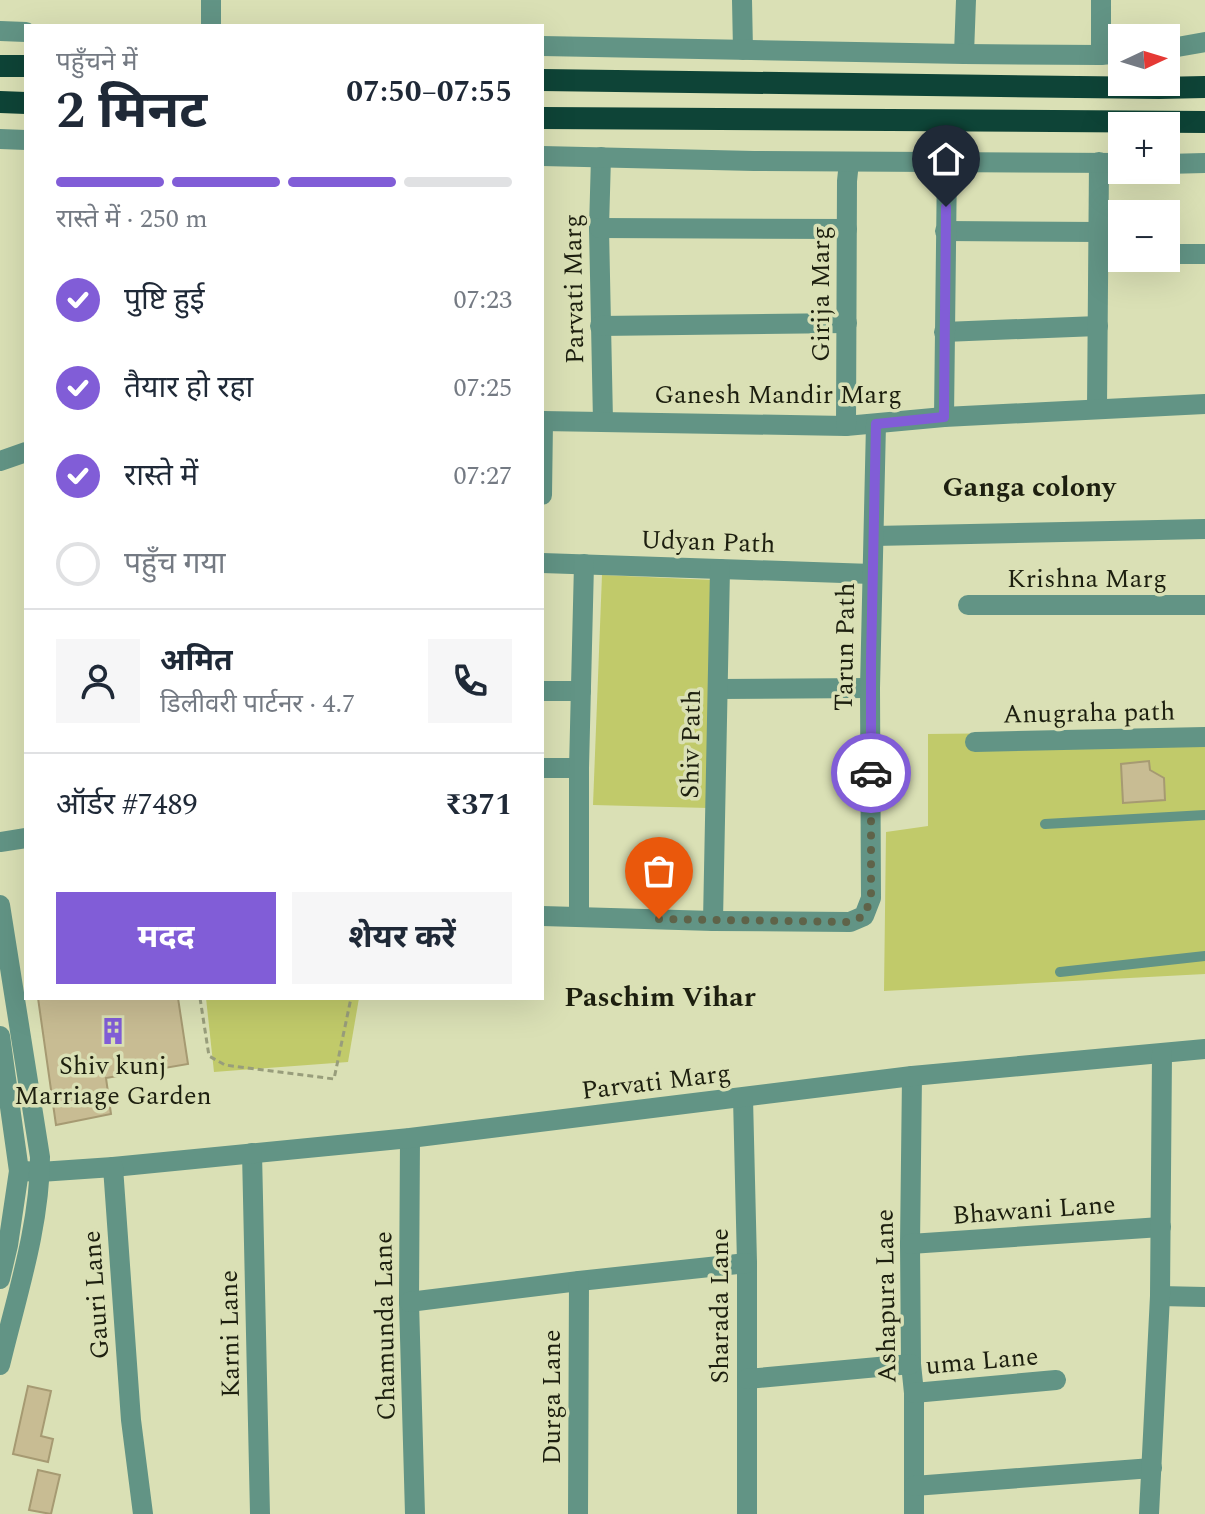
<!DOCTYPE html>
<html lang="hi">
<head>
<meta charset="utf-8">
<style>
	:root { --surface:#fff; --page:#f6f6f7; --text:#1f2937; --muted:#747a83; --line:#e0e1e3; --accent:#815dd7 }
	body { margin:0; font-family:Spectral,"Noto Sans Devanagari",serif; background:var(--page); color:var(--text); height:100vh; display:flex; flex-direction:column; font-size:30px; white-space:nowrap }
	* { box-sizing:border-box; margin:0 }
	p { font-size:26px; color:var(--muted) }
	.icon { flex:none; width:44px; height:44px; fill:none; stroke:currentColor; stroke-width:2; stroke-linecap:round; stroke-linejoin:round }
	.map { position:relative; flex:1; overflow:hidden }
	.drawer { position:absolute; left:24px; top:24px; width:520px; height:976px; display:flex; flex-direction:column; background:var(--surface); border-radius:0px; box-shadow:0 8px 32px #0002 }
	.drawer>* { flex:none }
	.needle { width:52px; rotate:86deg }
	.controls { position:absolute; left:1108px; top:24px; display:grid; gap:16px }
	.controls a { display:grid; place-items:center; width:72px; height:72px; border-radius:0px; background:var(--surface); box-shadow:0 8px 32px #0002; font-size:40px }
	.pin { position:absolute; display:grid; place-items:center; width:68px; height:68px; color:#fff; margin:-82px -34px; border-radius:50% 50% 50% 0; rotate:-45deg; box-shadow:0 0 8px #0007 }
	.pin .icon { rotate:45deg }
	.courier { position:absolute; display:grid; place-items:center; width:80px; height:80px; margin:-40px; border:6px solid #815dd7; border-radius:50%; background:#fff; color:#222; box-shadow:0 2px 10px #0007 }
	.summary em { font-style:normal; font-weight:700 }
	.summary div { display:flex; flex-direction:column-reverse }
	.summary { display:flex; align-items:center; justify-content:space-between; height:136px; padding:0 32px }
	h1 { font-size:52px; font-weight:700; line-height:60px }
	.bar { display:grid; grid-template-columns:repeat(4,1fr); gap:12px 8px; align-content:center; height:96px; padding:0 32px }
	.bar i { height:10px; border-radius:6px; background:var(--line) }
	.bar .active { background:var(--accent) }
	.bar p { grid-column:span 4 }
	.line { display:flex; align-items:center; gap:20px; padding:0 32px; border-top:2px solid var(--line) }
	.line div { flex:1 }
	.round { display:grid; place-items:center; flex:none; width:84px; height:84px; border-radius:0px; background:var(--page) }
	ol { padding:0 32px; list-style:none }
	li { display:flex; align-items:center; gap:24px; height:88px }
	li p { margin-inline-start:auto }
	li .icon { padding:8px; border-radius:50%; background:var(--accent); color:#fff; stroke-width:4 }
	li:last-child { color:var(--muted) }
	li i { width:44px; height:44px; border:4px solid var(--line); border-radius:50% }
	.action { display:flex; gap:16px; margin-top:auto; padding:16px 32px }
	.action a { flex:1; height:92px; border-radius:0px; background:var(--accent); color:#fff; font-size:32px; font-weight:700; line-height:92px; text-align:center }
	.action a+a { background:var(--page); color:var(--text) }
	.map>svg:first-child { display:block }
	.green { fill:#c1ca6a }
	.building { fill:#c8bc93; stroke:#a69a72; stroke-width:2 }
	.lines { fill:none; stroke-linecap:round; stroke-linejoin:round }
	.path { stroke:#989d7b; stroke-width:3; stroke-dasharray:6 4; stroke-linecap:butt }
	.service { stroke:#629485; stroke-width:10 }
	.minor { stroke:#629485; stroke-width:20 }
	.tertiary { stroke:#629485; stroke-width:20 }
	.trunk { stroke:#0e4437; stroke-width:22 }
	.done { stroke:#5f6349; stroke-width:8; stroke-dasharray:0 14.4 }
	.route { stroke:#815dd7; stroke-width:10 }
	.labels { text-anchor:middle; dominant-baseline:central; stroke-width:7; stroke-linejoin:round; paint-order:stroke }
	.street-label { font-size:26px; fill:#1d1f0f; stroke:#dae0b5 }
	.poi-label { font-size:26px; fill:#1d1f0f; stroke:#dae0b5 }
	.neighbourhood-label { font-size:28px; font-weight:bold; fill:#1d1f0f; stroke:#dae0b5 }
</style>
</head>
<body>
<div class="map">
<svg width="1205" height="1514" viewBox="0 0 1205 1514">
	<rect width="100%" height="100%" fill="#dae0b5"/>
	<g class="green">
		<polygon points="602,575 713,580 708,808 593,805"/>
		<polygon points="1205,731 1205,974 884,991 886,832 928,826 928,734"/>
		<polygon points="206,998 359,998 348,1062 214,1072"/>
	</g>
	<g class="building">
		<polygon points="1149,761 1150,770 1164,778 1165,800 1123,803 1121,764"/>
		<polygon points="38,998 178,998 188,1064 106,1078 111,1114 56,1125"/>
		<polygon points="28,1386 51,1391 41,1436 53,1439 48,1462 13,1454"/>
		<polygon points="38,1470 60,1475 51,1514 29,1510"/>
	</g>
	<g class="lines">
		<polyline class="path" points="200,998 209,1056 225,1065 334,1079 351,998"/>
		<g class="service">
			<polyline points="1045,824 1205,815"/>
			<polyline points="1060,972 1205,956"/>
		</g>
		<g class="minor">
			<polyline points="742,0 743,50"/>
			<polyline points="1101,0 1101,55"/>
			<polyline points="211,26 211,0"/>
			<polyline points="964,54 966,0"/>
			<polyline points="601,157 599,228 603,421"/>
			<polyline points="599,228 847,229"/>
			<polyline points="945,231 1099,232"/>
			<polyline points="1166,254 1205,254"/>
			<polyline points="600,326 847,323"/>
			<polyline points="944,332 1098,326"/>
			<polyline points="1097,408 1099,162"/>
			<polyline points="944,417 947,162"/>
			<polyline points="542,421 846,426 944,417 1205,404"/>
			<polyline points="846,426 847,181 849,162"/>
			<polyline points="0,461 26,452"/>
			<polyline points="542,495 543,421"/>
			<polyline points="874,536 1205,529"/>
			<polyline points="542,563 872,574"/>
			<polyline points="968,605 1205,605"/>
			<polyline points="718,689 870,688"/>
			<polyline points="542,691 581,691"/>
			<polyline points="975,742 1205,737"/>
			<polyline points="542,768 579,768"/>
			<polyline points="0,842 26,838"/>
			<polyline points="542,916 713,921 850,922 864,916 871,898 870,688 876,424"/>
			<polyline points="579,916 579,768 584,564"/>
			<polyline points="713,921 720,569"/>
			<polyline points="912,1076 910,1244 911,1364 914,1393 914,1514"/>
			<polyline points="743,1098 747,1263 747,1514"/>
			<polyline points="410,1138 409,1302 415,1514"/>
			<polyline points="252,1153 260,1514"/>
			<polyline points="113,1167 410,1138 912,1076 1205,1049"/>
			<polyline points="23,1171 40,1172 113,1167 131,1420 143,1514"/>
			<polyline points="910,1244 1161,1227"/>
			<polyline points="1160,1296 1205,1297"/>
			<polyline points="409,1302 579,1281 747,1263"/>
			<polyline points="747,1379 911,1364"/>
			<polyline points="914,1393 1056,1380"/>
			<polyline points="914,1486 1152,1468"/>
			<polyline points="578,1514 579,1281"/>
			<polyline points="1149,1514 1160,1296 1162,1054"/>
		</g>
		<g class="tertiary">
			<polyline points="0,31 26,32"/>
			<polyline points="542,46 964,54 1101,55 1122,53"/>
			<polyline points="1166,49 1205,42"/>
			<polyline points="0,139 26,140"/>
			<polyline points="542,156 754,161 1122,163"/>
			<polyline points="1166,164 1205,163"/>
			<path d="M 0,905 L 40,1157 C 40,1226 16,1298 0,1365"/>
			<polyline points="0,1036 19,1171 8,1245 0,1279"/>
		</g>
		<g class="trunk">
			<polyline points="0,66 26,66"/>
			<polyline points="542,80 1159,88 1205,87"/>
			<polyline points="0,102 26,103"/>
			<polyline points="542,118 1205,122"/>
		</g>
	</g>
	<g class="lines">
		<polyline class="done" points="659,919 850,922 864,916 871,898 871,773"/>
		<polyline class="route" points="871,773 871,660 876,424 944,417 946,207"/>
	</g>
	<defs>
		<g id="building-bare" transform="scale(2.16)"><path d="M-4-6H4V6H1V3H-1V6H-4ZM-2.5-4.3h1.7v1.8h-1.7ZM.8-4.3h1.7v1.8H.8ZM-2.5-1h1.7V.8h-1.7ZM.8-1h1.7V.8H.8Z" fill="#815dd7" stroke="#dae0b5" stroke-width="2.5" paint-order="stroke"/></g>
	</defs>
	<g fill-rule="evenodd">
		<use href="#building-bare" x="113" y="1031"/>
	</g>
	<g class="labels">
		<g class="street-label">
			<text transform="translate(574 289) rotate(-91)">Parvati Marg</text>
			<text transform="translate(821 294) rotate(-90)">Girija Marg</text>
			<text x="778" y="395">Ganesh Mandir Marg</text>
			<text transform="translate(708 542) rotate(2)">Udyan Path</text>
			<text x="1087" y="579">Krishna Marg</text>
			<text transform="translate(845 647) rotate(-89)">Tarun Path</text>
			<text transform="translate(1089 713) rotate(-1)">Anugraha path</text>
			<text transform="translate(691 744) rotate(-89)">Shiv Path</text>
			<text transform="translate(656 1082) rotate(-7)">Parvati Marg</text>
			<text transform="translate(1034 1210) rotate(-4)">Bhawani Lane</text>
			<text transform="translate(96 1295) rotate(-94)">Gauri Lane</text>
			<text transform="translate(886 1296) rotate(-91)">Ashapura Lane</text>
			<text transform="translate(720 1306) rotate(-90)">Sharada Lane</text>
			<text transform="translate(385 1326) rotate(-91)">Chamunda Lane</text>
			<text transform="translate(230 1334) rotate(-91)">Karni Lane</text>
			<text transform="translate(982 1361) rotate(-5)">uma Lane</text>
			<text transform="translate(552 1397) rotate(-90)">Durga Lane</text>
		</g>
		<g class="poi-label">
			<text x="113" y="1066">Shiv kunj<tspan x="113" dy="30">Marriage Garden</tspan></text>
		</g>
		<g class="neighbourhood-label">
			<text x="1029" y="487">Ganga colony</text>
			<text x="660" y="997">Paschim Vihar</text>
		</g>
	</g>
</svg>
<div class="controls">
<a><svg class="needle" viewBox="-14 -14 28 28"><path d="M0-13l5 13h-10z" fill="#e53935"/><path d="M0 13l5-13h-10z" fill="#747a83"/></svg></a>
<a>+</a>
<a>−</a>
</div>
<div class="pin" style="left:659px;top:919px;background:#ea580c"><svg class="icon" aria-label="bag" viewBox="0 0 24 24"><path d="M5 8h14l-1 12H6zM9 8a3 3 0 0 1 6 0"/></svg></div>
<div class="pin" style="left:946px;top:207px;background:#1f2937"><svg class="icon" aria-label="home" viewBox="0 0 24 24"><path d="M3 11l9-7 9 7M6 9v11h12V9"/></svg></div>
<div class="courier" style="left:871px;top:773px"><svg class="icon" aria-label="car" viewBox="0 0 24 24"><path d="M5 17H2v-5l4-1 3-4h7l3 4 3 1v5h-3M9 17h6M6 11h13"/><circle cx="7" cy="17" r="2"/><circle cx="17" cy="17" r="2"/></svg></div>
<section class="drawer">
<div class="summary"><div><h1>2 मिनट</h1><p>पहुँचने में</p></div><em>07:50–07:55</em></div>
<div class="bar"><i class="active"></i><i class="active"></i><i class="active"></i><i></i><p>रास्ते में · 250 m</p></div>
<ol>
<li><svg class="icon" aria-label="check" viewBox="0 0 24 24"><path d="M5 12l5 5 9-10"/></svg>पुष्टि हुई<p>07:23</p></li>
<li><svg class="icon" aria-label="check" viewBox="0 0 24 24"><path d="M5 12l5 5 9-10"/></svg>तैयार हो रहा<p>07:25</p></li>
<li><svg class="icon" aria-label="check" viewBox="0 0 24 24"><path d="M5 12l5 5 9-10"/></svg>रास्ते में<p>07:27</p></li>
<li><i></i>पहुँच गया</li>
</ol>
<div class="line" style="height:144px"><a class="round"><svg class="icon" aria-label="person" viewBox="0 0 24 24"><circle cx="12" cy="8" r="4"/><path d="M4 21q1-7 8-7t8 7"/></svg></a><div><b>अमित</b><p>डिलीवरी पार्टनर · 4.7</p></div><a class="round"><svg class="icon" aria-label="phone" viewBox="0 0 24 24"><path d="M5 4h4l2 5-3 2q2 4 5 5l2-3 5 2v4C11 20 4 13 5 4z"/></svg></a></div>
<div class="line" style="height:104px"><div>ऑर्डर #7489</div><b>₹371</b></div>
<div class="action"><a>मदद</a><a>शेयर करें</a></div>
</section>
</div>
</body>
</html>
